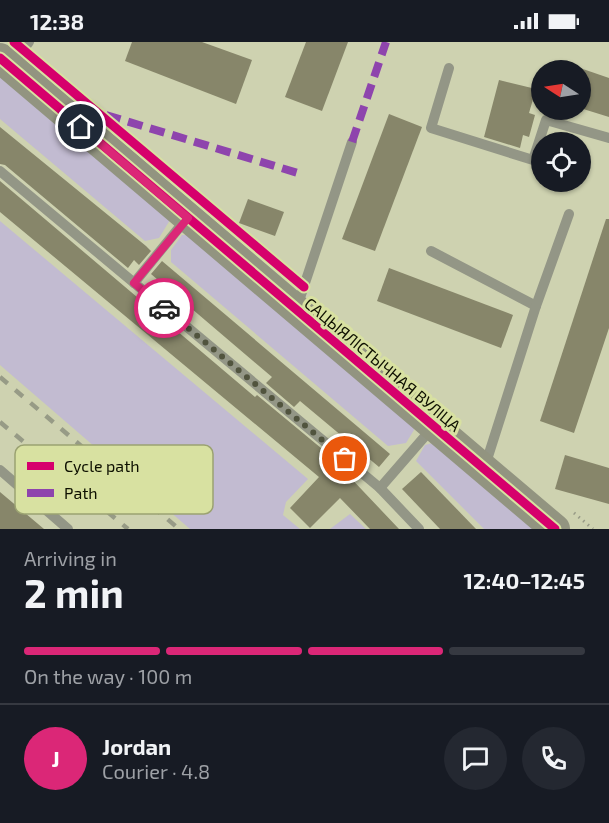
<!DOCTYPE html>
<html lang="en">
<head>
<meta charset="utf-8">
<style>
	:root { --surface:#171b24; --page:#242831; --text:#f1f3f6; --muted:#9ea1a6; --line:#363941; --accent:#db2777 }
	body { margin:0; font-family:"Exo 2",sans-serif; background:var(--page); color:var(--text); height:100vh; display:flex; flex-direction:column; font-size:22px; white-space:nowrap }
	* { box-sizing:border-box; margin:0 }
	p { font-size:20px; color:var(--muted) }
	.icon { flex:none; width:33px; height:33px; fill:none; stroke:currentColor; stroke-width:2; stroke-linecap:round; stroke-linejoin:round }
	.map { position:relative; height:487px; overflow:hidden }
	.drawer { display:flex; flex-direction:column; background:var(--surface); flex:1 }
	.drawer>* { flex:none }
	.needle { width:39px; rotate:282deg }
	.buttons { position:absolute; left:531px; top:18px; display:grid; gap:12px }
	.buttons a { display:grid; place-items:center; width:60px; height:60px; border-radius:50%; background:var(--surface); box-shadow:0 2px 4px #0004; font-size:30px }
	.pin { position:absolute; display:grid; place-items:center; width:51px; height:51px; color:#fff; margin:-26px; border:3px solid #fff; border-radius:50%; box-shadow:0 2px 6px #0007 }
	.courier { position:absolute; display:grid; place-items:center; width:60px; height:60px; margin:-30px; border:4px solid #db2777; border-radius:50%; background:#fff; color:#222; box-shadow:0 2px 8px #0007 }
	.summary em { font-style:normal; font-weight:700 }
	.summary div { display:flex; flex-direction:column-reverse }
	.summary { display:flex; align-items:center; justify-content:space-between; height:102px; padding:0 24px }
	h1 { font-size:39px; font-weight:700; line-height:45px }
	.bar { display:grid; grid-template-columns:repeat(4,1fr); gap:9px 6px; align-content:center; height:72px; padding:0 24px }
	.bar i { height:8px; border-radius:4px; background:var(--line) }
	.bar .selected { background:var(--accent) }
	.bar p { grid-column:span 4 }
	.line { display:flex; align-items:center; gap:15px; padding:0 24px; border-top:2px solid var(--line) }
	.line div { flex:1 }
	.round { display:grid; place-items:center; flex:none; width:63px; height:63px; border-radius:32px; background:var(--page) }
	.status { display:flex; justify-content:space-between; align-items:center; height:42px; padding:0 30px; background:var(--surface); direction:ltr }
	.status svg { height:16px; fill:currentColor }
	.map>svg:first-child { display:block }
	.green { fill:#c2bbd1 }
	.building { fill:#87866a }
	.lines { fill:none; stroke-linecap:round; stroke-linejoin:round }
	.path { stroke:#979a86; stroke-width:3; stroke-dasharray:1.5 4.5; stroke-linecap:butt }
	.lane { stroke:#939686; stroke-width:10 }
	.secondary { stroke:#929480; stroke-width:30 }
	.rail { stroke:#979b86; stroke-width:4.5; stroke-dasharray:10 10; stroke-linecap:butt }
	.quiet { stroke:#8e44ad; stroke-width:8; stroke-dasharray:15 8; stroke-linecap:butt }
	.cycleway-casing { stroke:#d8e1a1; stroke-width:13 }
	.cycleway { stroke:#d6006c; stroke-width:9 }
	.done { stroke:#51543e; stroke-width:6; stroke-dasharray:0 10.8 }
	.route { stroke:#db2777; stroke-width:8 }
	.labels { text-anchor:middle; dominant-baseline:central; stroke-width:6; stroke-linejoin:round; paint-order:stroke }
	.street-label { font-size:16px; fill:#0e1000; stroke:#d8e1a1 }
	.key { fill:#d8e1a1; stroke:#9ba271; stroke-width:1.5 }
	.key-label { font-size:16px; fill:#0e1000 }
</style>
</head>
<body>
<div class="status"><b>12:38</b><svg viewBox="0 0 49 12"><path d="M0 12V9h3v3zM5 12V6h3v6zM10 12V3h3v9zM15 12V0h3v12zM26 1h20v11H26zM47 4h2v5h-2z"/></svg></div>
<div class="map">
<svg width="609" height="487" viewBox="0 0 609 487">
	<rect width="100%" height="100%" fill="#ced2b0"/>
	<g class="green">
		<polygon points="0,30 170,178 159,196 145,199 0,77"/>
		<polygon points="0,179 308,437 286,460 283,473 300,487 190,487 0,323"/>
		<polygon points="182,193 197,193 412,375 414,388 406,401 388,404 171,220 171,208"/>
		<polygon points="440,399 541,487 484,487 416,419 425,403"/>
		<polygon points="350,472 366,487 330,487"/>
	</g>
	<g class="building">
		<polygon points="132,0 202,0 252,18 236,62 125,19"/>
		<polygon points="306,0 348,0 322,69 285,55"/>
		<polygon points="580,26 609,36 609,75 580,66"/>
		<polygon points="499,38 536,47 529,71 535,73 529,95 523,93 520,106 484,95"/>
		<polygon points="389,72 422,85 375,209 342,197"/>
		<polygon points="0,85 146,204 151,209 139,223 134,218 128,226 5,123 0,122"/>
		<polygon points="0,139 255,355 257,353 327,411 399,487 370,487 340,456 310,486 290,466 319,435 0,170"/>
		<polygon points="248,157 284,170 275,194 239,181"/>
		<polygon points="606,177 609,177 609,286 574,391 540,379"/>
		<polygon points="162,219 390,412 379,425 300,359 294,365 266,341 272,335 151,232"/>
		<polygon points="389,226 513,273 501,306 377,259"/>
		<polygon points="565,413 609,426 609,462 555,447"/>
		<polygon points="421,430 476,487 440,487 402,447"/>
		<polygon points="0,450 44,487 0,487"/>
	</g>
	<g class="lines">
		<polyline class="path" points="574,471 593,487"/>
		<g class="lane">
			<polyline points="12,22 29,0"/>
			<polyline points="449,26 431,86 533,118 546,78 609,96"/>
			<polyline points="0,129 380,446 419,487"/>
			<polyline points="431,209 536,264"/>
			<polyline points="134,241 187,176"/>
			<polyline points="297,265 352,100"/>
			<polyline points="485,424 536,264 569,172"/>
			<polyline points="0,428 68,487"/>
			<polyline points="380,446 433,385"/>
		</g>
		<polyline class="secondary" points="0,16 555,487"/>
		<g class="rail">
			<polyline points="0,335 179,487"/>
			<polyline points="0,380 128,487"/>
		</g>
		<g class="quiet">
			<polyline points="106,73 298,131"/>
			<polyline points="352,100 386,0"/>
		</g>
		<g class="cycleway-casing">
			<g id="cycleway">
				<polyline points="14,0 304,245"/>
				<polyline points="0,16 555,487"/>
			</g>
		</g>
		<use href="#cycleway" class="cycleway"/>
	</g>
	<g class="lines">
		<polyline class="done" points="164,266 345,417"/>
		<polyline class="route" points="81,85 188,176 134,241 164,266"/>
	</g>
	<g class="labels">
		<g class="street-label">
			<text transform="translate(383 322) rotate(40)">САЦЫЯЛІСТЫЧНАЯ ВУЛІЦА</text>
		</g>
	</g>
	<rect x="15" y="403" width="198" height="69" rx="9" class="key"/>
	<rect x="27" y="420" width="27" height="8" fill="#d6006c"/>
	<rect x="27" y="447" width="27" height="8" fill="#8e44ad"/>
	<g class="key-label">
		<text x="64" y="430">Cycle path</text>
		<text x="64" y="457">Path</text>
	</g>
</svg>
<div class="buttons">
<a><svg class="needle" viewBox="-14 -14 28 28"><path d="M0-13l5 13h-10z" fill="#e53935"/><path d="M0 13l5-13h-10z" fill="#9ea1a6"/></svg></a>
<a><svg class="icon" aria-label="locate" viewBox="0 0 24 24"><circle cx="12" cy="12" r="6"/><path d="M12 2v4M12 18v4M2 12h4M18 12h4"/></svg></a>
</div>
<div class="pin" style="left:345px;top:417px;background:#ea580c"><svg class="icon" aria-label="bag" viewBox="0 0 24 24"><path d="M5 8h14l-1 12H6zM9 8a3 3 0 0 1 6 0"/></svg></div>
<div class="pin" style="left:81px;top:85px;background:#1f2937"><svg class="icon" aria-label="home" viewBox="0 0 24 24"><path d="M3 11l9-7 9 7M6 9v11h12V9"/></svg></div>
<div class="courier" style="left:164px;top:266px"><svg class="icon" aria-label="car" viewBox="0 0 24 24"><path d="M5 17H2v-5l4-1 3-4h7l3 4 3 1v5h-3M9 17h6M6 11h13"/><circle cx="7" cy="17" r="2"/><circle cx="17" cy="17" r="2"/></svg></div>
</div>
<section class="drawer">
<div class="summary"><div><h1>2 min</h1><p>Arriving in</p></div><em>12:40–12:45</em></div>
<div class="bar"><i class="selected"></i><i class="selected"></i><i class="selected"></i><i></i><p>On the way · 100 m</p></div>
<div class="line" style="height:108px"><b class="round" style="background:var(--accent);color:#fff">J</b><div><b>Jordan</b><p>Courier · 4.8</p></div><a class="round"><svg class="icon" aria-label="chat" viewBox="0 0 24 24"><path d="M4 5h16v11H9l-5 4z"/></svg></a><a class="round"><svg class="icon" aria-label="phone" viewBox="0 0 24 24"><path d="M5 4h4l2 5-3 2q2 4 5 5l2-3 5 2v4C11 20 4 13 5 4z"/></svg></a></div>
</section>
</body>
</html>
